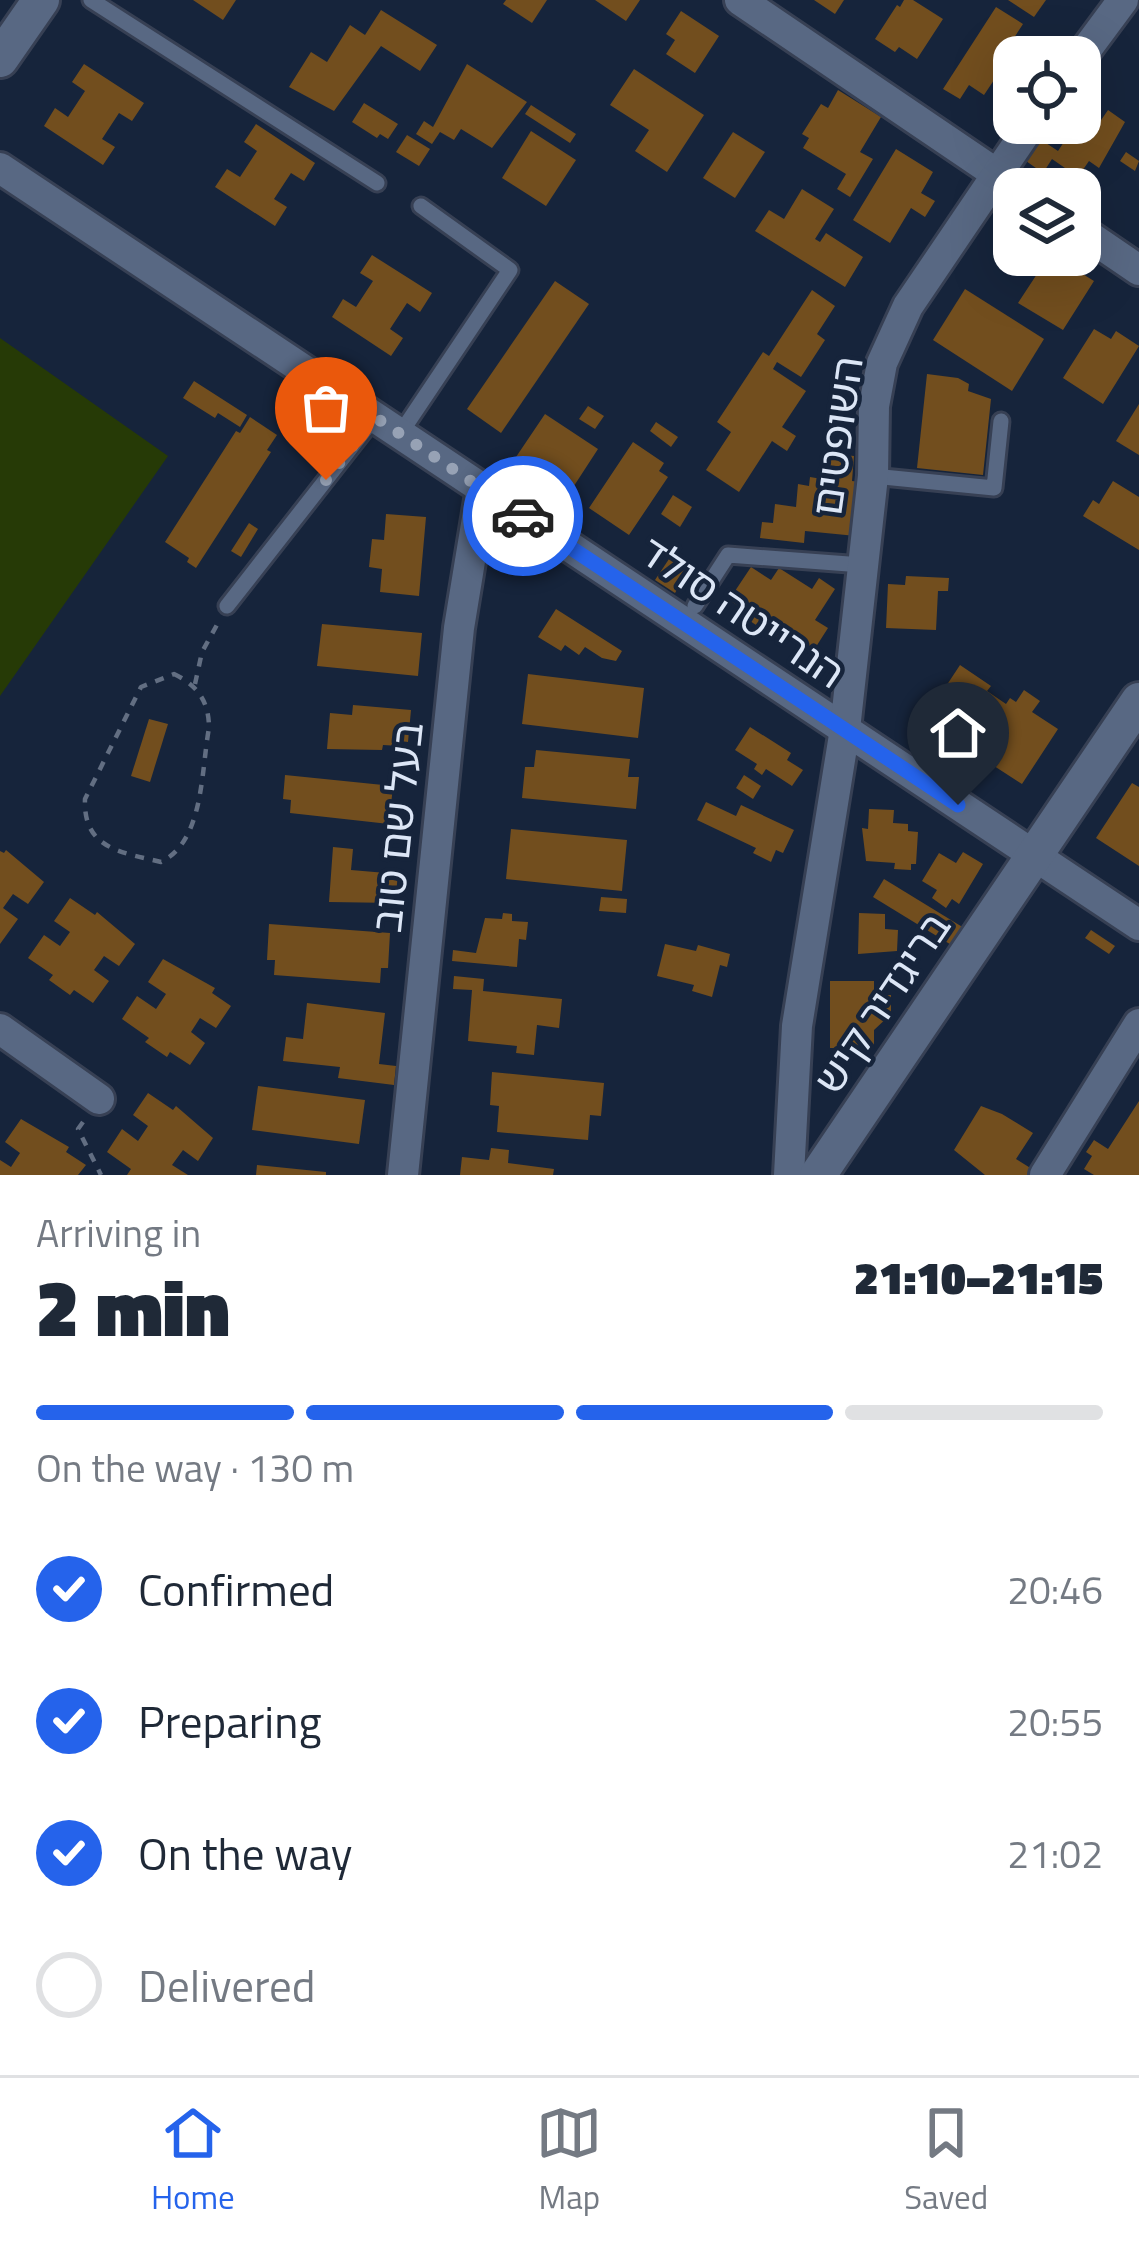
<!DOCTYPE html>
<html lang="en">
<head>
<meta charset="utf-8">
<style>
	:root { --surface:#fff; --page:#f2f2f3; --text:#1f2937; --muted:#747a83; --line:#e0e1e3; --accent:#2563eb }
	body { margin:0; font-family:"Titillium Web","Noto Sans Hebrew",sans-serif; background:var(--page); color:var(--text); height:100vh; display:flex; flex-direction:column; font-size:45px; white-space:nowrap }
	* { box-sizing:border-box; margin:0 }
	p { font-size:39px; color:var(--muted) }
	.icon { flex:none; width:66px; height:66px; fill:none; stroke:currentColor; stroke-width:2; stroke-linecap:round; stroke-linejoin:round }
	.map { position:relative; height:1175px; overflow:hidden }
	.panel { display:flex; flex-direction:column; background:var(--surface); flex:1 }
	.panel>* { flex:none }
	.buttons { position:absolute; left:993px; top:36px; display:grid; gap:24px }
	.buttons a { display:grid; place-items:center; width:108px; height:108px; border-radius:24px; background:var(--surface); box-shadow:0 12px 48px #0002; font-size:60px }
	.pin { position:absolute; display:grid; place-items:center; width:102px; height:102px; color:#fff; margin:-123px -51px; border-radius:50% 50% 50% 0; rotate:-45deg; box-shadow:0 0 12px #0007 }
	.pin .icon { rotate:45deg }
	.courier { position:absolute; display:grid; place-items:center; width:120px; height:120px; margin:-60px; border:9px solid #2563eb; border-radius:50%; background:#fff; color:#222; box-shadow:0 3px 15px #0007 }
	.summary em { font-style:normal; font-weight:800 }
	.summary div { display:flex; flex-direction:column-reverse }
	.summary { display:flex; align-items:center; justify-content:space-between; height:204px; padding:0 36px }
	h1 { font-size:78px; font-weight:800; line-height:90px }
	.bar { display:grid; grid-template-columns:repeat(4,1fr); gap:18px 12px; align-content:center; height:144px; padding:0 36px }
	.bar i { height:15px; border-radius:9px; background:var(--line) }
	.bar .selected { background:var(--accent) }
	.bar p { grid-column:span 4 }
	ol { padding:0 36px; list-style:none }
	li { display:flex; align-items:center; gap:36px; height:132px }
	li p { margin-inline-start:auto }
	li .icon { padding:12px; border-radius:50%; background:var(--accent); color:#fff; stroke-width:4 }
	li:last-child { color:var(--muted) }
	li i { width:66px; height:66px; border:6px solid var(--line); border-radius:50% }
	.dock { display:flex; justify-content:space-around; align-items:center; height:168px; border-top:3px solid var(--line); background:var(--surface); font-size:33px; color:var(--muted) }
	.dock a { display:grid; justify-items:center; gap:6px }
	.dock .selected { color:var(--accent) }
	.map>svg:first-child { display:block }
	.green { fill:#263a06 }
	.building { fill:#724e1e }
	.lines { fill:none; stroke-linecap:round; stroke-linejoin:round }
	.service-casing { stroke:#374054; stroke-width:21 }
	.minor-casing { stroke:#374054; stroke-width:36 }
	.tertiary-casing { stroke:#374054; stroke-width:42 }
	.path { stroke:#626e82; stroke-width:4.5; stroke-dasharray:9 9; stroke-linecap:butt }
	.service { stroke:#586883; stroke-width:15 }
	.minor { stroke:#586883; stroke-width:30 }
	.tertiary { stroke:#586883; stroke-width:36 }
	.done { stroke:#97a2b5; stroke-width:12; stroke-dasharray:0 21.6 }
	.route { stroke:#2563eb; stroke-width:15 }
	.labels { text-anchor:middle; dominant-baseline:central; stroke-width:9; stroke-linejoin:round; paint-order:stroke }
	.street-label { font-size:42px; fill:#dce6f6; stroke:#16243b }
</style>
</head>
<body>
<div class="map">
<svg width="1139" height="1175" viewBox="0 0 1139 1175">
	<rect width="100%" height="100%" fill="#16243b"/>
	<polygon class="green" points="0,338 168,456 0,696"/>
	<g class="building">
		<polygon points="193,0 236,0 223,20"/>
		<polygon points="506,0 547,0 532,23 503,4"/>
		<polygon points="595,0 640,0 626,21"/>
		<polygon points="814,0 844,0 835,14"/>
		<polygon points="904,0 913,0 943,19 917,59 899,47 895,52 875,39 897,5 900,7"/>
		<polygon points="1008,0 1046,0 1034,17"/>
		<polygon points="996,7 1023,24 999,61 1004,65 984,95 969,85 960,99 943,89"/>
		<polygon points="381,10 437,45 420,71 381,46 334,111 289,87 311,52 327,62 350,25 365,35"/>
		<polygon points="681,11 719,36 695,73 666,54 675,40 666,34"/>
		<polygon points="84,64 144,103 132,121 119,113 102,139 115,147 103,165 44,126 55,108 68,117 85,91 72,82"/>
		<polygon points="467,64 527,102 492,148 461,129 454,140 440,132 432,144 416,134 424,121 433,127"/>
		<polygon points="634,69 704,115 667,172 635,151 649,130 610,105"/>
		<polygon points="838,90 881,117 860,152 873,159 850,197 837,189 846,174 803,148 809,138 802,134 821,104 828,108"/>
		<polygon points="364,103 398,124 388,139 380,134 377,138 352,122"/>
		<polygon points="531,105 576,134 570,143 525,114"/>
		<polygon points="1108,110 1125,122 1099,168 1089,161 1078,177 1052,159 1043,173 1026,161 1040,139 1058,151 1083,113 1093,120 1090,126 1095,129"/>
		<polygon points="256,124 315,163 304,181 291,173 274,199 287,207 275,226 215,187 227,169 240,177 257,151 244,142"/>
		<polygon points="531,131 576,160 546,206 502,178"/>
		<polygon points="733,132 765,152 735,198 703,178"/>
		<polygon points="407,135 430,149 419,166 396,152"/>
		<polygon points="896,149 933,172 921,193 935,201 925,217 911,208 890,243 853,220"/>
		<polygon points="1126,152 1139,161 1135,171 1120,161"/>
		<polygon points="802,189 834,209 815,239 820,242 826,233 863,257 845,287 755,231 769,210 784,219"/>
		<polygon points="372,255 432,293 420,312 407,303 390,329 403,338 391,356 332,317 343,299 356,307 373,281 360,273"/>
		<polygon points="1025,255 1052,255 1094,281 1063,330 1018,303 1037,274 1020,263"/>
		<polygon points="555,281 589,304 501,433 467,409"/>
		<polygon points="965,289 1044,339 1012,391 933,340"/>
		<polygon points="812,290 835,306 817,334 825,340 801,377 777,362 773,369 806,391 782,427 796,436 787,451 772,441 739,492 706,470 731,432 717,422 763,352 769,356"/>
		<polygon points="1094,329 1111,339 1116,331 1139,346 1103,404 1063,378"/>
		<polygon points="927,374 958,378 969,384 968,391 991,399 983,475 917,468"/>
		<polygon points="194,381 247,415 240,427 218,413 215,418 183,398"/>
		<polygon points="1139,404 1139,455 1116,441"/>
		<polygon points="588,406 604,416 595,429 579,419"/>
		<polygon points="545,414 598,449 570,492 564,488 557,499 537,486 544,476 540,472 532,483 514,471 521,460 516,457"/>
		<polygon points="250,417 277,435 267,450 271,452 196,568 187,562 189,558 165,542 236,431 240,433"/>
		<polygon points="656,422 678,437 671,447 650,431"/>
		<polygon points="633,442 664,463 659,471 668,477 629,535 589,508"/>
		<polygon points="824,453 854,456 852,481 861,482 856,536 805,531 804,543 760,538 762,522 773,523 775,504 796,507 798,484 809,486 810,477 822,479"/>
		<polygon points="1113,481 1139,497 1139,550 1083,516 1093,500 1099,504"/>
		<polygon points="673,495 692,507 680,527 661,514"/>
		<polygon points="386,514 426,517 419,596 380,592 382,569 369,567 372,539 384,540"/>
		<polygon points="249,523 258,529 241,557 231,551"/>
		<polygon points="675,550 694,563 675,593 655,580"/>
		<polygon points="751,567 771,580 779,568 812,589 819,578 835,589 815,620 828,628 812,653 786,636 782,642 750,621 753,615 729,600"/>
		<polygon points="906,576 949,578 948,591 938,591 936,630 886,628 888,584 905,585"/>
		<polygon points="556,609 622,651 616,661 602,658 585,647 579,655 565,645 561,651 538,637"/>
		<polygon points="322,624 422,633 418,676 317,666"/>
		<polygon points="960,665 991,686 987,691 1006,704 1010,698 1016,702 1024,690 1040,701 1032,712 1058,729 1022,784 974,753 981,743 966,733 959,743 927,715"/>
		<polygon points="528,674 644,688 638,738 522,724"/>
		<polygon points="353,705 411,710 408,742 400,741 400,746 383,745 382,750 327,749 330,713 352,715"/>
		<polygon points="149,719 168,724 150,782 131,776"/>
		<polygon points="750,727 791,753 787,760 803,770 792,786 766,769 762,775 754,769 757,764 735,750"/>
		<polygon points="536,750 630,759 628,777 639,777 636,809 522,798 525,767 534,767"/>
		<polygon points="285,775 393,786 389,824 290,813 291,800 283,799"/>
		<polygon points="744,775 761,786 753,799 736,788"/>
		<polygon points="1132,783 1139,787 1139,866 1096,838"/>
		<polygon points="706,802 736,816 741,805 794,830 783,853 776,850 771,862 753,853 756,848 697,820"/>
		<polygon points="869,809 894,810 893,823 908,824 908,831 918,832 916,864 911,864 911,870 894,869 895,863 866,861 862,828 868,829"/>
		<polygon points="511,829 627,840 622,891 506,879"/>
		<polygon points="333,847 353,849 351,870 398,874 395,903 329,902"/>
		<polygon points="6,850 44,882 28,904 13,894 3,908 18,919 0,944 0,851 4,853"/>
		<polygon points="963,852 983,864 959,904 952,899 946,908 932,898 937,890 922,881 939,853 956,863"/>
		<polygon points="884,879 964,928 953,946 873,897"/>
		<polygon points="601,897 627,899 626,913 599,911"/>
		<polygon points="70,898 95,915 97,912 135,944 119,966 104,956 94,970 109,981 93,1003 74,990 70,995 49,980 53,975 28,958 44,935 60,946 70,932 54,921"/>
		<polygon points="503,913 512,914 512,921 528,922 526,940 519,939 517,967 452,961 453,950 476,953 485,918 502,919"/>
		<polygon points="859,913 885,914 885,929 898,930 897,951 858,954"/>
		<polygon points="269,924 390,933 388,968 381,968 380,983 274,975 275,960 267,960"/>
		<polygon points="1091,930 1115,946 1109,954 1085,938"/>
		<polygon points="665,944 696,951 698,945 730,954 727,967 720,965 712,997 692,991 694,985 657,976"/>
		<polygon points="163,959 215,988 212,993 231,1006 216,1028 200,1018 191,1032 205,1043 190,1065 170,1052 167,1057 145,1042 149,1038 122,1019 137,996 156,1009 166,994 148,982"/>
		<polygon points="454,976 484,979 483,991 562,999 559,1028 537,1025 534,1055 516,1053 517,1046 468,1041 472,990 453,989"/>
		<polygon points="830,981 874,981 874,995 891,995 891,1014 874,1030 874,1048 830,1048"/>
		<polygon points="307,1003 385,1013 379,1064 396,1066 394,1085 338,1078 340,1067 283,1061 286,1037 303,1039"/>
		<polygon points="492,1072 604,1083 601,1116 590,1115 588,1140 497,1132 499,1106 490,1105"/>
		<polygon points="258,1086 365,1100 359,1144 252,1130"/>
		<polygon points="148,1093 173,1110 176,1106 213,1138 198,1161 183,1150 172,1165 188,1175 127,1175 131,1169 107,1152 122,1129 138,1141 148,1126 133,1115"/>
		<polygon points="1139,1101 1139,1175 1094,1175 1084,1169 1092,1156 1086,1152 1094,1140 1108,1149"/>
		<polygon points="981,1106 1002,1114 1033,1133 1016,1159 1032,1169 1028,1175 985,1175 954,1150"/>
		<polygon points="21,1119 69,1147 66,1152 86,1165 78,1175 0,1175 0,1160 11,1167 20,1153 5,1142"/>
		<polygon points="491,1148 509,1150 508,1163 554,1169 553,1175 460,1175 462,1157 489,1160"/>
		<polygon points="257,1165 326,1172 326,1175 256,1175"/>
	</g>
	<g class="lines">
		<g class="service-casing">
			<g id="service">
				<polyline points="91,0 377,183"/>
				<polyline points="400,434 510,270 421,206"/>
				<polyline points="873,476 994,488 1001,421"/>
				<polyline points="227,606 375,417"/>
				<polyline points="695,606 728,555 862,565"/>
			</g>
		</g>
		<g class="minor-casing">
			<g id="minor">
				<polyline points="740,0 1019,189"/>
				<polyline points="1080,58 1123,0"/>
				<polyline points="0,168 1139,925"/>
				<polyline points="1080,230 1139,270"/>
				<polyline points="0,1029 99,1099"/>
				<polyline points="403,1175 459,628 482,488"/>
				<polyline points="789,1175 797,1026 845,729 873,476 874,406 882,363 908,306 1032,123"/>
				<polyline points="1045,1175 1139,1024"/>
			</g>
		</g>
		<g class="tertiary-casing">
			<g id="tertiary">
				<polyline points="0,59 41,0"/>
				<polyline points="818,1175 1139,701"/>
			</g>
		</g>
		<g class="path">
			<path d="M 174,674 C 197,685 209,701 209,728 C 201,771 204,841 161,862 C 121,852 83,849 85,799 L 141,687 Z"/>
			<polyline points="195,684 202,652 218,623"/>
			<polyline points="83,1122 78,1129 101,1175"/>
		</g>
		<use href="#service" class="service"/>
		<use href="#minor" class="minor"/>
		<use href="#tertiary" class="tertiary"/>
	</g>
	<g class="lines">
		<polyline class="done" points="326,480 375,417 523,516"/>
		<polyline class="route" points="523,516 958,805"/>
	</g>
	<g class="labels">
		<g class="street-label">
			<text transform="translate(836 436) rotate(-82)">השופטים</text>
			<text transform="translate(743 611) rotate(34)">הנרייטה סולד</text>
			<text transform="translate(396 827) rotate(-84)">בעל שם טוב</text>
			<text transform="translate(881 1002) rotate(-56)">בריגדיר קיש</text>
		</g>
	</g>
</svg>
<div class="buttons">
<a><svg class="icon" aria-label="locate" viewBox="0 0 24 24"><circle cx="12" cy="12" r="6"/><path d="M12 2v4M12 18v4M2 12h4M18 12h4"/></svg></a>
<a><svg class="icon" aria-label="layers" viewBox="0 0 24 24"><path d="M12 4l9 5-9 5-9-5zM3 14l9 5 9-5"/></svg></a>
</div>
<div class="pin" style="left:326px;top:480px;background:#ea580c"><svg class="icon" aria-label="bag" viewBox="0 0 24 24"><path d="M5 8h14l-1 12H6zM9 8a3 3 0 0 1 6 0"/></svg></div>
<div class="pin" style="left:958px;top:805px;background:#1f2937"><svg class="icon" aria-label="home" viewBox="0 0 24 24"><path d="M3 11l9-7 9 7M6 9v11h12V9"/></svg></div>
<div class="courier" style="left:523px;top:516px"><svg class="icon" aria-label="car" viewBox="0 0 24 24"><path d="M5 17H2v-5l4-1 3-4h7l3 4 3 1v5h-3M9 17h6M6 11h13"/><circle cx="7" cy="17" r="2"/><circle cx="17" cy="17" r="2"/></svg></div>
</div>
<section class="panel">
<div class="summary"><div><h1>2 min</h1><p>Arriving in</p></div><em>21:10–21:15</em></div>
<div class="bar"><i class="selected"></i><i class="selected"></i><i class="selected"></i><i></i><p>On the way · 130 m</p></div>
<ol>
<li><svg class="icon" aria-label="check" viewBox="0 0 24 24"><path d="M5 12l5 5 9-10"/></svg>Confirmed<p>20:46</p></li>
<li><svg class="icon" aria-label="check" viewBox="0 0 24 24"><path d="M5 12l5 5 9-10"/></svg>Preparing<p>20:55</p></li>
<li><svg class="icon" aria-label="check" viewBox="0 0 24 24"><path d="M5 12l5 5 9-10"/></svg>On the way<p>21:02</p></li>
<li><i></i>Delivered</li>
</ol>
</section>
<nav class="dock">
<a class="selected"><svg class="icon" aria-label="home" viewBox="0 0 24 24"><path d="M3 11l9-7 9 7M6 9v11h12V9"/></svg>Home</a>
<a><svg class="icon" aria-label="map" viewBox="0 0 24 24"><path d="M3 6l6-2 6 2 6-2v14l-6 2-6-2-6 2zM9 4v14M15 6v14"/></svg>Map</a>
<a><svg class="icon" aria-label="saved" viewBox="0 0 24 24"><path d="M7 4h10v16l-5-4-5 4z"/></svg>Saved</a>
</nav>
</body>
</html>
